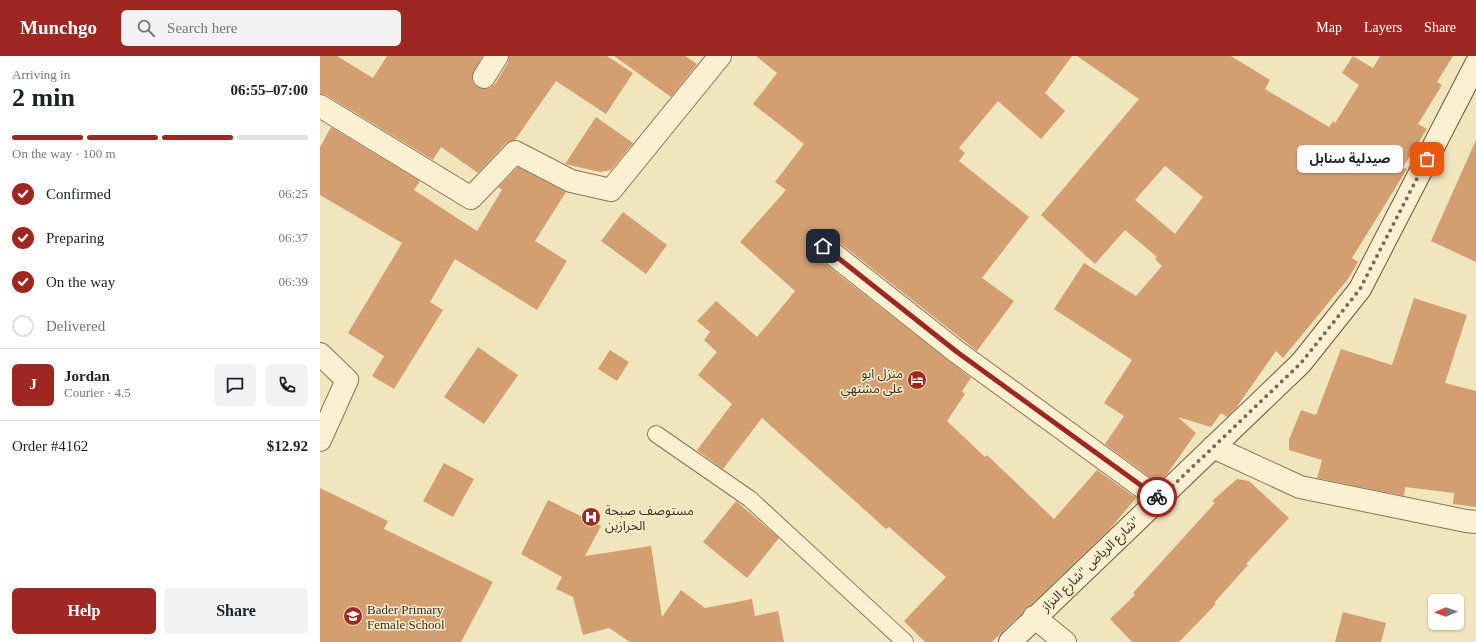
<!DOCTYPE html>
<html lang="en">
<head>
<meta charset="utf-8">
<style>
	:root { --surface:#fff; --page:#f2f2f2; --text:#202124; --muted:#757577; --line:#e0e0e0; --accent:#9f2721 }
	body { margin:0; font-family:"Times New Roman","Noto Sans Arabic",serif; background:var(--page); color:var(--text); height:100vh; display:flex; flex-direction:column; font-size:15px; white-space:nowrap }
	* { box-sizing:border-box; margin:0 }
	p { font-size:13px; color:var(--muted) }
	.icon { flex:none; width:22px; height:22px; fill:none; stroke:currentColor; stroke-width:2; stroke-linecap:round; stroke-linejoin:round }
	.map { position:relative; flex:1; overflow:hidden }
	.side { display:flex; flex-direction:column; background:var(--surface); width:320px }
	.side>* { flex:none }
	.needle { width:26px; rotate:268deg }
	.fabs { position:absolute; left:1108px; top:538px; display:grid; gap:8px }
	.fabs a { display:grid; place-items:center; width:36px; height:36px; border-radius:6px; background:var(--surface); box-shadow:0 1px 3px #0004; font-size:20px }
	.pin { position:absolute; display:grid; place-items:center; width:34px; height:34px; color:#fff; margin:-17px; border-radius:8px; box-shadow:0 2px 6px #0006 }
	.courier { position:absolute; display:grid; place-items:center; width:40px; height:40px; margin:-20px; border:3px solid #9f2721; border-radius:50%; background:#fff; color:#222; box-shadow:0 1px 5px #0007 }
	.bubble { position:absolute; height:28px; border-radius:6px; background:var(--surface); box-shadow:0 1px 3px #0004; font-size:13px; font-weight:700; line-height:28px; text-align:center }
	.head em { font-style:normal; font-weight:700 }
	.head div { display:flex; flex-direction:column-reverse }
	.head { display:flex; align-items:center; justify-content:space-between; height:68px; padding:0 12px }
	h1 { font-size:26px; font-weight:700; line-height:30px }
	.bar { display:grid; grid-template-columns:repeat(4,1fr); gap:6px 4px; align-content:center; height:48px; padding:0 12px }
	.bar i { height:5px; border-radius:3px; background:var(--line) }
	.bar .current { background:var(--accent) }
	.bar p { grid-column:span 4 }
	.line { display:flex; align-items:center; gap:10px; padding:0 12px; border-top:1px solid var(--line) }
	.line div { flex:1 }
	.round { display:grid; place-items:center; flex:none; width:42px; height:42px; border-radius:6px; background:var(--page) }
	ol { padding:0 12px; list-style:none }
	li { display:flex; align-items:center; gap:12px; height:44px }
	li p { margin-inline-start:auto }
	li .icon { padding:4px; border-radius:50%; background:var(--accent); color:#fff; stroke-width:4 }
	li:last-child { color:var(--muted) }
	li i { width:22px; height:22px; border:2px solid var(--line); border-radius:50% }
	.primary-button { display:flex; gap:8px; margin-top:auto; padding:8px 12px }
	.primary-button a { flex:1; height:46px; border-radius:6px; background:var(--accent); color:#fff; font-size:16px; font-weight:700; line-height:46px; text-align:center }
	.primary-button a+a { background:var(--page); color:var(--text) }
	header { display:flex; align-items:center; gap:24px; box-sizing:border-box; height:56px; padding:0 20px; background:var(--accent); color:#fff }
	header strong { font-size:19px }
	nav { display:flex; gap:22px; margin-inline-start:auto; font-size:14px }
	.search { width:280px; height:36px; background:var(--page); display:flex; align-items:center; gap:10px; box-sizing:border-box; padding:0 14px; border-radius:6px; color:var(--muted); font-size:15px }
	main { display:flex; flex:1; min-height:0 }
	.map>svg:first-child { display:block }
	.building { fill:#d39f71; fill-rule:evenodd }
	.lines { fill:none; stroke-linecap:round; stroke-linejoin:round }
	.lane-casing { stroke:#8b7555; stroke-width:18 }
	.street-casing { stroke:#8b7555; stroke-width:24 }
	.secondary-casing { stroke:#6c5639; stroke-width:24 }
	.lane { stroke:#fbf1d2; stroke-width:16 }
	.street { stroke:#fbf1d2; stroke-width:22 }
	.secondary { stroke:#fbf1d2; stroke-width:22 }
	.done { stroke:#796c54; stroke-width:4; stroke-dasharray:0 7.2 }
	.route { stroke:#9f2721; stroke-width:5 }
	.labels { text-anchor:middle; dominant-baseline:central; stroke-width:3; stroke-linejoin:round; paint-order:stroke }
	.poi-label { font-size:13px; fill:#392b1b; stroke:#f8eece; text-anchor:start }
	.street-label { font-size:13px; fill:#392b1b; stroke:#f8eece }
</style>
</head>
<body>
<header>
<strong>Munchgo</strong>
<div class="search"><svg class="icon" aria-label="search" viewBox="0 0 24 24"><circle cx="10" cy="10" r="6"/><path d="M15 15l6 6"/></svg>Search here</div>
<nav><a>Map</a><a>Layers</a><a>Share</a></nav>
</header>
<main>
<section class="side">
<div class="head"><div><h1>2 min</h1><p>Arriving in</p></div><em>06:55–07:00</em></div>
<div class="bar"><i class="current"></i><i class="current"></i><i class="current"></i><i></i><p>On the way · 100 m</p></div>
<ol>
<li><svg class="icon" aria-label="check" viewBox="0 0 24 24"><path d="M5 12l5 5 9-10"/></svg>Confirmed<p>06:25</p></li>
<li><svg class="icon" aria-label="check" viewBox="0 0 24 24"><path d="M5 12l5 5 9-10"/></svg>Preparing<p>06:37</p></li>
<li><svg class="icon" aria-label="check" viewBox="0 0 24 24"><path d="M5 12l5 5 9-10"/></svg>On the way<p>06:39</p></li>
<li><i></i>Delivered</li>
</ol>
<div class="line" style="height:72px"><b class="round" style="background:var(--accent);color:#fff">J</b><div><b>Jordan</b><p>Courier · 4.5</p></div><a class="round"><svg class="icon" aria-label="chat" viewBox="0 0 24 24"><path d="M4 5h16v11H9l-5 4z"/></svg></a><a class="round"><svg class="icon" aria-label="phone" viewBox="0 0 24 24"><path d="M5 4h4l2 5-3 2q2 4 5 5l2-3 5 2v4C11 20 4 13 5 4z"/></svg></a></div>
<div class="line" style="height:52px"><div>Order #4162</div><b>$12.92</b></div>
<div class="primary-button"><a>Help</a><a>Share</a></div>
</section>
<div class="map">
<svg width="1156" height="586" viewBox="0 0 1156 586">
	<rect width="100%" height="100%" fill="#f1e5be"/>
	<g class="building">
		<polygon points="0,0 17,0 53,22 67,0 162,0 152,21 153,27 157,31 163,33 170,32 175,28 188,7 189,0 287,0 313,17 286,58 236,25 195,84 186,87 158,117 121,91 113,104 6,39 0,38"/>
		<polygon points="294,0 365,0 377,8 351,41"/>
		<polygon points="436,0 752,0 725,37 745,55 721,83 678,45 639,92 645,97 639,105 709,161 662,222 694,245 657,295 511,180 504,178 498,179 493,183 491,189 492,195 495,200 651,322 642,335 645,338 627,365 665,401 667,399 734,463 777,414 816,442 789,474 672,586 605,586 584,565 626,521 569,471 566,473 442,362 403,413 377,394 412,348 378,319 397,296 384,284 390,276 377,265 396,245 437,281 475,235 420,186 466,134 455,126 484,88 433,48 457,17"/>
		<path d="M 757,0 L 911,0 L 950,24 L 945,33 L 1009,71 L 1013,65 L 1015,67 L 1039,29 L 1022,17 L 1033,0 L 1053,12 L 1060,0 L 1133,0 L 1117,26 L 1122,29 L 1098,68 L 1107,73 L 1083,111 L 1087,113 L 1032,202 L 1038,206 L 1028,223 L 963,302 L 956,295 L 916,352 L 907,361 L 901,357 L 891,371 L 858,361 L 876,377 L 847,418 L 838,427 L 785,388 L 804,360 L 784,347 L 812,304 L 734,253 L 764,207 L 816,240 L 842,210 L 835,203 L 837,201 L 805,174 L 775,208 L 721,159 L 819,43 ZM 845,110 L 883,141 L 855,178 L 815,144 Z"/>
		<polygon points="276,61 313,87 291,114 280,116 245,108"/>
		<polygon points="11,71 100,125 94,134 157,175 182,134 178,131 198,111 246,136 215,185 247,205 217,254 135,203 110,246 123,254 74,333 52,320 64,300 28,277 82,187 0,139 0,91"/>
		<polygon points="1156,84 1156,206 1111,185"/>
		<polygon points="303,156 347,189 326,218 281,185"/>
		<polygon points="1094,242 1147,259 1125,327 1156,335 1156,451 1133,448 1134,437 1085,431 1084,440 997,422 1002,404 969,394 969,384 981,354 996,359 1021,293 1072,309"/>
		<polygon points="158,291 198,319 164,368 124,341"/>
		<polygon points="290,294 309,306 297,325 278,313"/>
		<polygon points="124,407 154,423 133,461 103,445"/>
		<polygon points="917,423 929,425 969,462 926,508 928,509 894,547 896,548 859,586 812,586 790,563 815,539 813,537 895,447 892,445"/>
		<polygon points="0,432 68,465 64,473 173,526 141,586 0,586"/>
		<polygon points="228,444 281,470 265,500 331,490 342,561 361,534 385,552 432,543 435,560 458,555 464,586 310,586 289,572 263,579 253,541 236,533 242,521 201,498"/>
		<polygon points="416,445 459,482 427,522 383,486"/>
		<polygon points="1023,556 1066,567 1061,586 1015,586"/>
	</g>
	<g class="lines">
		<g class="lane-casing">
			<polyline id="lane" points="336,378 430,443 585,586"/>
		</g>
		<g class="street-casing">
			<g id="street">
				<polyline points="164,21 177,0"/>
				<polyline points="0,50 151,142 195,96 251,125 291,134 400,0"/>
				<polyline points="503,190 637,296 839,443"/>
				<polyline points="0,298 27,324 0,384"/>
				<polyline points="893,391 980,431 1146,465 1156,466"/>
				<polyline points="714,561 745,586"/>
			</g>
		</g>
		<g class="secondary-casing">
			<polyline id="secondary" points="690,586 981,307 1040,233 1156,8"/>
		</g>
		<use href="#lane" class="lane"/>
		<use href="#street" class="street"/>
		<use href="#secondary" class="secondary"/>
	</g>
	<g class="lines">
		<polyline class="done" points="837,441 839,443 981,307 1040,233 1107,103"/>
		<polyline class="route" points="503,190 637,296 837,441"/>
	</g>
	<defs>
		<g id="hotel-disc" transform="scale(1)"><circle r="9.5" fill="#9f2721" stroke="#f8eece"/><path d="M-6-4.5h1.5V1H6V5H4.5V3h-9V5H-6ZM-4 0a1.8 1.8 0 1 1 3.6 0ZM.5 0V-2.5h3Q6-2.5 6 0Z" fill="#fff"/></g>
		<g id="hospital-disc" transform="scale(1)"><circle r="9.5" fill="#9f2721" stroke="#f8eece"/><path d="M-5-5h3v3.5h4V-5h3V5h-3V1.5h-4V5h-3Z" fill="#fff"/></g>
		<g id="school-disc" transform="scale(1)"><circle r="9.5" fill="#9f2721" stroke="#f8eece"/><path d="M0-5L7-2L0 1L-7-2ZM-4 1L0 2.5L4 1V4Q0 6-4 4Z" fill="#fff"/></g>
	</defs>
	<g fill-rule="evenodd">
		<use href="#hotel-disc" x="597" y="324"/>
		<use href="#hospital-disc" x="271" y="461"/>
		<use href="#school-disc" x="33" y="560"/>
	</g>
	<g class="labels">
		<g class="poi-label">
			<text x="583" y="317" text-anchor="end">منزل ابو<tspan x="583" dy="15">على مشتهي</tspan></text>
			<text x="285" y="454">مستوصف صبحة<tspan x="285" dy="15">الحرازين</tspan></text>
			<text x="47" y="553">Bader Primary<tspan x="47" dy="15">Female School</tspan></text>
		</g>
		<g class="street-label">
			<text transform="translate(770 508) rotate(-44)">شارع الرياض "شارع النزاز"</text>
		</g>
	</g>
</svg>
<div class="fabs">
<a><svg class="needle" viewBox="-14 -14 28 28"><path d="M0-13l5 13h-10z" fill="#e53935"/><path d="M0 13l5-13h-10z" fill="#757577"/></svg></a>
</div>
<div class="pin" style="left:1107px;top:103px;background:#ea580c"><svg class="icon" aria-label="bag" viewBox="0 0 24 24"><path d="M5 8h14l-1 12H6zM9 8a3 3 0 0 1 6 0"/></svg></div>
<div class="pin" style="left:503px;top:190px;background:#1f2937"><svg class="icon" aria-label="home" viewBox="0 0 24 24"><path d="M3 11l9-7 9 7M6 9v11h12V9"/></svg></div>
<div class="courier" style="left:837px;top:441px"><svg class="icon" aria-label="bike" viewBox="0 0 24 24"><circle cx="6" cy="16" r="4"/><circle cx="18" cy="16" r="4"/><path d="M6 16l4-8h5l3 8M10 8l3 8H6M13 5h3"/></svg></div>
<div class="bubble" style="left:977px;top:89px;width:106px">صيدلية سنابل</div>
</div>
</main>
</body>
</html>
